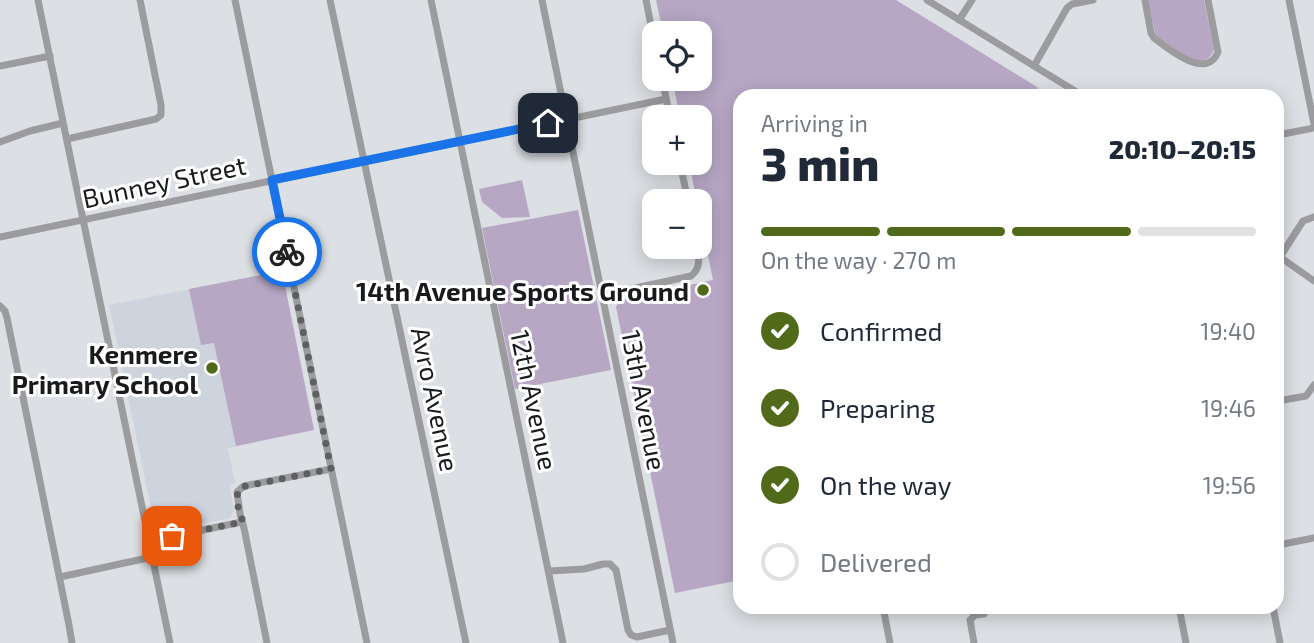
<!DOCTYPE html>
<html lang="en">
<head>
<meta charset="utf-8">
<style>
	:root { --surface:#fff; --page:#f2f2f3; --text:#1f2937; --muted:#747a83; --line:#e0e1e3; --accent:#516a1a }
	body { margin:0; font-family:"Exo 2",sans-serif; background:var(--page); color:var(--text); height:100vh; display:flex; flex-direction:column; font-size:26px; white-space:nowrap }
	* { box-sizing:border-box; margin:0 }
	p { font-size:23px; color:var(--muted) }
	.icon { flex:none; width:38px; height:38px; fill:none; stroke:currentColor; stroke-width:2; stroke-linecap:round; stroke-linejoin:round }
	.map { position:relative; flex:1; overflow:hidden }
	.side { position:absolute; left:733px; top:89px; width:551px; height:525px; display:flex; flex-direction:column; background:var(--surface); border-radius:21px; box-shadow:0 4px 18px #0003 }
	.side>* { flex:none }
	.buttons { position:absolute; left:642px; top:21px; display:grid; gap:14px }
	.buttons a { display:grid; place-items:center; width:70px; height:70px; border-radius:14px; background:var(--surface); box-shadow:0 4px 18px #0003; font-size:35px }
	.pin { position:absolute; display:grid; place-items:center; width:60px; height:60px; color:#fff; margin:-30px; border-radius:14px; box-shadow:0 4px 10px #0006 }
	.courier { position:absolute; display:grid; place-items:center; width:70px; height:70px; margin:-35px; border:5px solid #1a73e8; border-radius:50%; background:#fff; color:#222; box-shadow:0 2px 9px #0007 }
	.head em { font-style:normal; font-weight:800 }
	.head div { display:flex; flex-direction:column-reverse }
	.head { display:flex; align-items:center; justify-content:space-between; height:119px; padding:0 28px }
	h1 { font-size:46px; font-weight:800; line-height:52px }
	.bar { display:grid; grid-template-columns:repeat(4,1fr); gap:10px 7px; align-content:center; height:84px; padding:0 28px }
	.bar i { height:9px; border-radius:5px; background:var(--line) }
	.bar .on { background:var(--accent) }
	.bar p { grid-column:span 4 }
	ol { padding:0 28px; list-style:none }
	li { display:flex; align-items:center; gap:21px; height:77px }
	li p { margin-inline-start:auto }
	li .icon { padding:7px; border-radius:50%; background:var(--accent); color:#fff; stroke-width:4 }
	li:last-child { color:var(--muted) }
	li i { width:38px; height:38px; border:4px solid var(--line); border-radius:50% }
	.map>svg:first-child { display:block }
	.built { fill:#cdd4de }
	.green { fill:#b7a7c5 }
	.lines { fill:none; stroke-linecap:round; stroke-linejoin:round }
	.street { stroke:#9c9c9e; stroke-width:7 }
	.done { stroke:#5d5f61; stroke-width:7; stroke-dasharray:0 12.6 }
	.route { stroke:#1a73e8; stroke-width:9 }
	.poi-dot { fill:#516a1a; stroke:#fff; stroke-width:2.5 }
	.labels { text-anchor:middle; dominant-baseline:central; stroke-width:6; stroke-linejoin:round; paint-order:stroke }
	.street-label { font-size:26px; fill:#191a1b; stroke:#fff }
	.poi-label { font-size:26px; font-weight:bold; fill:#191a1b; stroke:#fff; text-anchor:end }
</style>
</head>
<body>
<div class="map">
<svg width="1314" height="643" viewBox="0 0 1314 643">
	<rect width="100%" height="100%" fill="#dcdfe3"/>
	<polygon class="built" points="282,271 314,430 228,448 235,483 230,485 234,511 230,518 162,532 155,527 109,305"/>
	<g class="green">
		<polygon points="656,0 896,0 1037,87 1041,96 740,96 740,580 675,593 616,307 620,300 713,280 700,215 700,201 697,201 689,163 700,163 700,117 680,117 672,79 700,79 700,33 663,33"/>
		<path d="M 1148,0 L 1204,0 L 1214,49 C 1206,77 1171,46 1158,37 L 1155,33 Z"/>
		<polygon points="522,180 530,217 502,218 482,202 479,189"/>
		<polygon points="578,210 611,370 515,389 482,228"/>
		<polygon points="282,271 314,430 236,446 214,343 201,345 189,289"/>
	</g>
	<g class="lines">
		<g class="street">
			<polyline points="38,0 170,643"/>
			<polyline points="235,0 367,643"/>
			<polyline points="330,0 466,643"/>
			<polyline points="431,0 563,643"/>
			<polyline points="542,0 673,643"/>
			<polyline points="646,0 654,41"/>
			<polyline points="927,0 1083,96"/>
			<path d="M 1145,0 L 1151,33 L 1154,38 C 1168,49 1207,81 1218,52 L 1208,0"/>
			<polyline points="1289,0 1314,124"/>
			<polyline points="959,20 972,0"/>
			<polyline points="0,66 50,56"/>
			<polyline points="1034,66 1067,8 1072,4 1093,0"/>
			<polyline points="662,79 670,117"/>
			<polyline points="1278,135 1314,128"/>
			<polyline points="67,139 156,119 161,115 161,105 140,0"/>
			<polyline points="0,142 30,131 63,123"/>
			<polyline points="680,163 688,201"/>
			<polyline points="0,237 666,99"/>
			<polyline points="1280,257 1314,281"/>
			<polyline points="1278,258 1280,257 1303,221 1314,217"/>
			<path d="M 603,295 L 691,276 C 701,268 699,258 697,247"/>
			<polyline points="0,306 5,311 7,318 69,625 72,643"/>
			<polyline points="1278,401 1306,396 1314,385"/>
			<polyline points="149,541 242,522"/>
			<polyline points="1278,545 1314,538"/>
			<polyline points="549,571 584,569 603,564 610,564 616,570 628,630 631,635 637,637 670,630"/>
			<polyline points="60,577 152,557"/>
			<polyline points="883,607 890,643"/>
			<polyline points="1179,607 1186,643"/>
			<polyline points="1273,607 1280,643"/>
			<polyline points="267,643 244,528 240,514 237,492 244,486 331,469"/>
			<polyline points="974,643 970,620 975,615 984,614"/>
		</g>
	</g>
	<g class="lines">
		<path class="done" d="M 172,536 L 243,522 C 239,511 233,496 241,487 L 331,469 L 287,252"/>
		<polyline class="route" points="287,252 272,180 548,123"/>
	</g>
	<g class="poi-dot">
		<circle cx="703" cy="290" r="7"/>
		<circle cx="212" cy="368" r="7"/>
	</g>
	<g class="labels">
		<g class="street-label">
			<text transform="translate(164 181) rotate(-12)">Bunney Street</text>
			<text transform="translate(436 399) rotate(78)">Avro Avenue</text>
			<text transform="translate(535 400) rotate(78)">12th Avenue</text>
			<text transform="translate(645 400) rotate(79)">13th Avenue</text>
		</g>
		<g class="poi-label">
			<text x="689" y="290">14th Avenue Sports Ground</text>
			<text x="198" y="353">Kenmere<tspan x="198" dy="30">Primary School</tspan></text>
		</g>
	</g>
</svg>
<div class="buttons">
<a><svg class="icon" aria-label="locate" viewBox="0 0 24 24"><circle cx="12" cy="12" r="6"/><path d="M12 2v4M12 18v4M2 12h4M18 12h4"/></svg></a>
<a>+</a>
<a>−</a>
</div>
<div class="pin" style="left:172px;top:536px;background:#ea580c"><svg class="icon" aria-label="bag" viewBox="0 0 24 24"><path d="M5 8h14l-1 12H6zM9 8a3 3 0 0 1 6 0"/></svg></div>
<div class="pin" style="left:548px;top:123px;background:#1f2937"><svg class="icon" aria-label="home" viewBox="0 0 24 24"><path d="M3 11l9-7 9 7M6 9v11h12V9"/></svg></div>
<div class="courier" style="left:287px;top:252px"><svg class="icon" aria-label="bike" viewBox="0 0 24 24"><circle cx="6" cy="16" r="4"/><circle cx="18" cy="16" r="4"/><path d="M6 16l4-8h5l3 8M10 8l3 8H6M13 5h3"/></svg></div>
<section class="side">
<div class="head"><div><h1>3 min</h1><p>Arriving in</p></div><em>20:10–20:15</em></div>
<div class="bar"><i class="on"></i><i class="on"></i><i class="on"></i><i></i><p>On the way · 270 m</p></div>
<ol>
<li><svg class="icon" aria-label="check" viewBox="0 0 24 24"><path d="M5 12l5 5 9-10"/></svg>Confirmed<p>19:40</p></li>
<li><svg class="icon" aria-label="check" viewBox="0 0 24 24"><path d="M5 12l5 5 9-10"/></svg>Preparing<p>19:46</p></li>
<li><svg class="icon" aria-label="check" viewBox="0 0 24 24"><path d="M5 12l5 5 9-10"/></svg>On the way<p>19:56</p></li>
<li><i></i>Delivered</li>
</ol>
</section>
</div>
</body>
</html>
